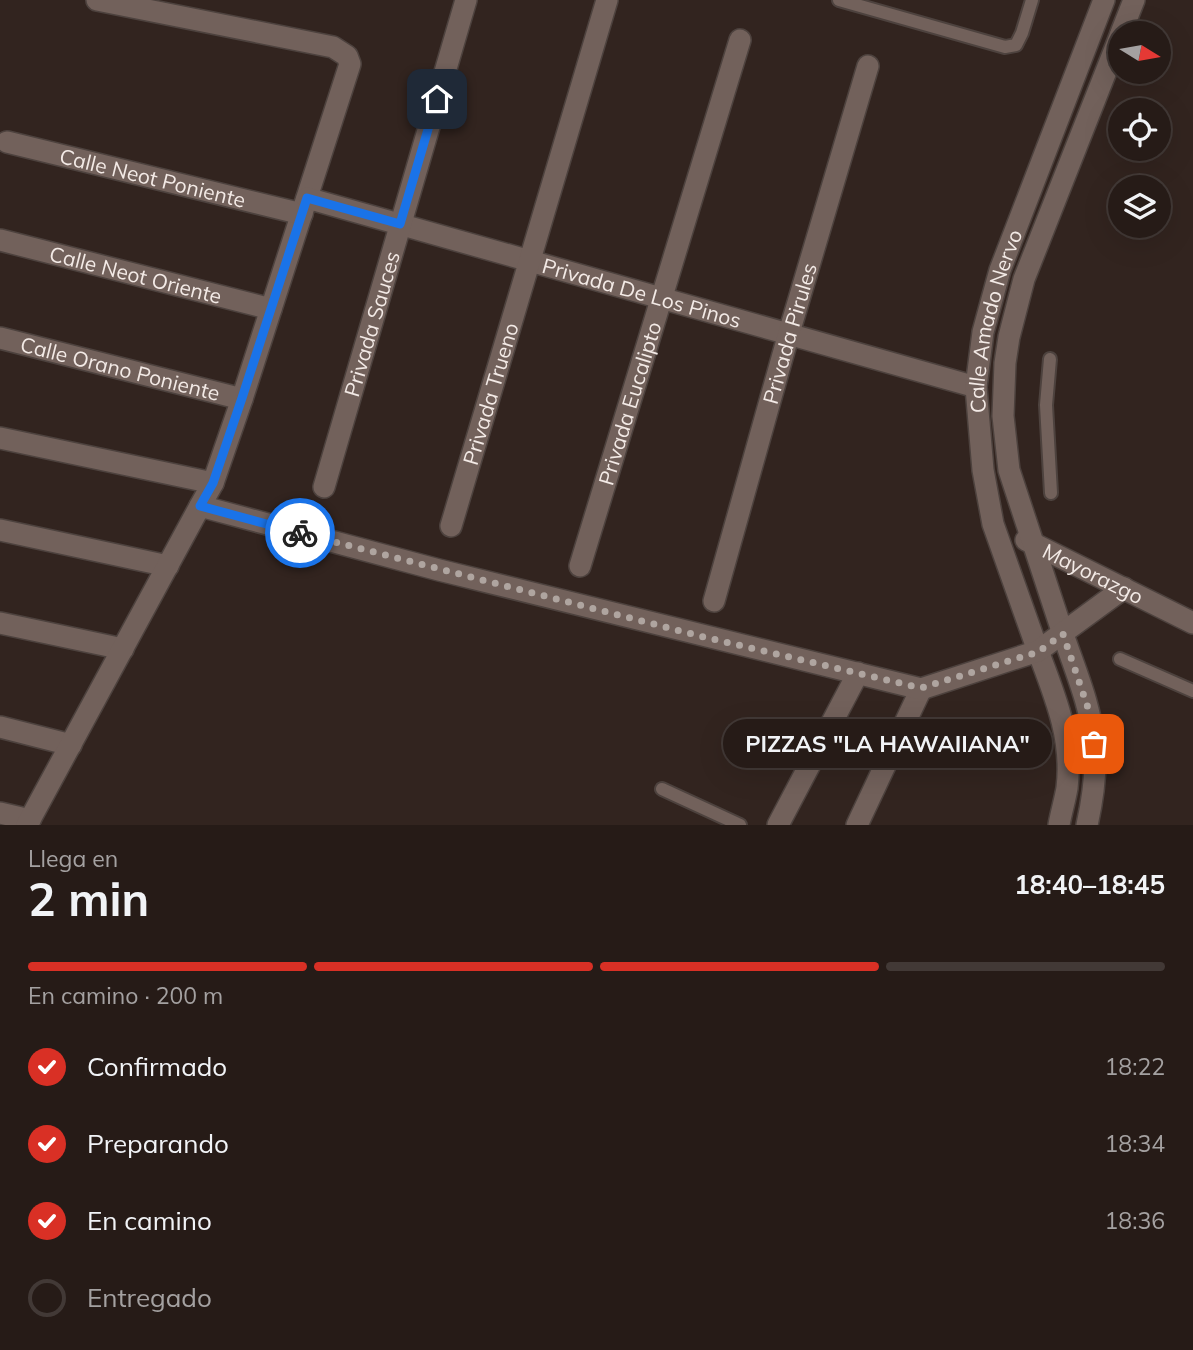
<!DOCTYPE html>
<html lang="es">
<head>
<meta charset="utf-8">
<style>
	:root { --surface:#261b17; --page:#322824; --text:#f1f3f6; --muted:#a4a1a1; --line:#423936; --accent:#d93025 }
	body { margin:0; font-family:Mulish,sans-serif; background:var(--page); color:var(--text); height:100vh; display:flex; flex-direction:column; font-size:26px; white-space:nowrap }
	* { box-sizing:border-box; margin:0 }
	p { font-size:23px; color:var(--muted) }
	.icon { flex:none; width:38px; height:38px; fill:none; stroke:currentColor; stroke-width:2; stroke-linecap:round; stroke-linejoin:round }
	.map { position:relative; height:825px; overflow:hidden }
	.side { display:flex; flex-direction:column; background:var(--surface); flex:1 }
	.side>* { flex:none }
	.needle { width:46px; rotate:101deg }
	.tools { position:absolute; left:1108px; top:21px; display:grid; gap:14px }
	.tools a { display:grid; place-items:center; width:63px; height:63px; border-radius:50%; background:var(--surface); box-shadow:0 7px 28px #0002,0 0 0 2px var(--line); font-size:35px }
	.pin { position:absolute; display:grid; place-items:center; width:60px; height:60px; color:#fff; margin:-30px; border-radius:14px; box-shadow:0 4px 10px #0006 }
	.courier { position:absolute; display:grid; place-items:center; width:70px; height:70px; margin:-35px; border:5px solid #1a73e8; border-radius:50%; background:#fff; color:#222; box-shadow:0 2px 9px #0007 }
	.bubble { position:absolute; height:49px; border-radius:24px; background:var(--surface); box-shadow:0 7px 28px #0002,0 0 0 2px var(--line); font-size:23px; font-weight:700; line-height:49px; text-align:center }
	.head em { font-style:normal; font-weight:700 }
	.head div { display:flex; flex-direction:column-reverse }
	.head { display:flex; align-items:center; justify-content:space-between; height:119px; padding:0 28px }
	h1 { font-size:46px; font-weight:700; line-height:52px }
	.bar { display:grid; grid-template-columns:repeat(4,1fr); gap:10px 7px; align-content:center; height:84px; padding:0 28px }
	.bar i { height:9px; border-radius:5px; background:var(--line) }
	.bar .active { background:var(--accent) }
	.bar p { grid-column:span 4 }
	ol { padding:0 28px; list-style:none }
	li { display:flex; align-items:center; gap:21px; height:77px }
	li p { margin-inline-start:auto }
	li .icon { padding:7px; border-radius:50%; background:var(--accent); color:#fff; stroke-width:4 }
	li:last-child { color:var(--muted) }
	li i { width:38px; height:38px; border:4px solid var(--line); border-radius:50% }
	.map>svg:first-child { display:block }
	.lines { fill:none; stroke-linecap:round; stroke-linejoin:round }
	.lane-casing { stroke:#4d423e; stroke-width:16 }
	.street-casing { stroke:#4d423e; stroke-width:24 }
	.secondary-casing { stroke:#4d423e; stroke-width:24 }
	.lane { stroke:#72615b; stroke-width:12 }
	.street { stroke:#72615b; stroke-width:21 }
	.secondary { stroke:#72615b; stroke-width:21 }
	.done { stroke:#afa5a0; stroke-width:7; stroke-dasharray:0 12.6 }
	.route { stroke:#1a73e8; stroke-width:9 }
	.labels { text-anchor:middle; dominant-baseline:central; stroke-width:6; stroke-linejoin:round; paint-order:stroke }
	.street-label { font-size:21px; fill:#f3eae6; stroke:#150f0d }
</style>
</head>
<body>
<div class="map">
<svg width="1193" height="825" viewBox="0 0 1193 825">
	<rect width="100%" height="100%" fill="#32241f"/>
	<g class="lines">
		<g class="lane-casing">
			<g id="lane">
				<polyline points="839,0 1005,47 1016,45 1022,33 1032,0"/>
				<polyline points="1050,359 1046,405 1051,493"/>
				<polyline points="1120,659 1193,691"/>
				<polyline points="662,789 740,825"/>
			</g>
		</g>
		<g class="street-casing">
			<g id="street">
				<polyline points="97,0 333,47 347,56 350,64 242,399 213,483 200,506"/>
				<path id="s1" d="M 7,142 L 302,214"/>
				<path id="s2" d="M 307,198 L 976,387"/>
				<path id="s3" d="M 0,240 L 271,309"/>
				<path id="s4" d="M 0,338 L 242,399"/>
				<polyline points="0,438 213,483"/>
				<path id="s5" d="M 324,487 L 466,0"/>
				<path id="s6" d="M 451,526 L 607,0"/>
				<polyline points="0,530 168,566"/>
				<path id="s7" d="M 580,566 L 740,40"/>
				<path id="s8" d="M 714,601 L 789,333 L 868,66"/>
				<polyline points="0,623 123,649"/>
				<path d="M 1063,634 C 1075,670 1091,706 1094,744 C 1097,771 1093,798 1087,825"/>
				<path d="M 1038,651 C 1055,696 1073,739 1067,788 C 1065,800 1061,813 1059,825"/>
				<polyline points="0,727 71,745"/>
				<polyline points="0,813 30,820"/>
				<polyline points="857,825 921,689"/>
			</g>
		</g>
		<g class="secondary-casing">
			<g id="secondary">
				<polyline points="1121,33 1134,0"/>
				<path id="s9" d="M 1026,540 L 1193,623"/>
				<polyline points="1063,634 1009,470 1003,416 1005,363 1009,337 1024,279 1120,36"/>
				<path id="s10" d="M 1038,651 L 993,524 L 983,470 L 976,387 L 983,332 L 1000,270 L 1104,0"/>
				<polyline points="27,825 200,506 439,570 921,689 1038,651 1124,588"/>
				<polyline points="778,825 858,673"/>
			</g>
		</g>
		<use href="#lane" class="lane"/>
		<use href="#street" class="street"/>
		<use href="#secondary" class="secondary"/>
	</g>
	<g class="lines">
		<polyline class="done" points="300,533 700,636 921,688 1038,652 1063,634 1088,708 1094,744"/>
		<polyline class="route" points="300,533 200,506 213,483 242,398 307,198 400,224 437,99"/>
	</g>
	<g class="labels">
		<g class="street-label">
			<text stroke="none"><textPath href="#s1" startOffset="150">Calle Neot Poniente</textPath></text>
			<text stroke="none"><textPath href="#s3" startOffset="140">Calle Neot Oriente</textPath></text>
			<text stroke="none"><textPath href="#s2" startOffset="348">Privada De Los Pinos</textPath></text>
			<text stroke="none"><textPath href="#s10" startOffset="341">Calle Amado Nervo</textPath></text>
			<text stroke="none"><textPath href="#s5" startOffset="170">Privada Sauces</textPath></text>
			<text stroke="none"><textPath href="#s8" startOffset="278">Privada Pirules</textPath></text>
			<text stroke="none"><textPath href="#s4" startOffset="124">Calle Orano Poniente</textPath></text>
			<text stroke="none"><textPath href="#s6" startOffset="138">Privada Trueno</textPath></text>
			<text stroke="none"><textPath href="#s7" startOffset="170">Privada Eucalipto</textPath></text>
			<text stroke="none"><textPath href="#s9" startOffset="75">Mayorazgo</textPath></text>
		</g>
	</g>
</svg>
<div class="tools">
<a><svg class="needle" viewBox="-14 -14 28 28"><path d="M0-13l5 13h-10z" fill="#e53935"/><path d="M0 13l5-13h-10z" fill="#a4a1a1"/></svg></a>
<a><svg class="icon" aria-label="locate" viewBox="0 0 24 24"><circle cx="12" cy="12" r="6"/><path d="M12 2v4M12 18v4M2 12h4M18 12h4"/></svg></a>
<a><svg class="icon" aria-label="layers" viewBox="0 0 24 24"><path d="M12 4l9 5-9 5-9-5zM3 14l9 5 9-5"/></svg></a>
</div>
<div class="pin" style="left:1094px;top:744px;background:#ea580c"><svg class="icon" aria-label="bag" viewBox="0 0 24 24"><path d="M5 8h14l-1 12H6zM9 8a3 3 0 0 1 6 0"/></svg></div>
<div class="pin" style="left:437px;top:99px;background:#1f2937"><svg class="icon" aria-label="home" viewBox="0 0 24 24"><path d="M3 11l9-7 9 7M6 9v11h12V9"/></svg></div>
<div class="courier" style="left:300px;top:533px"><svg class="icon" aria-label="bike" viewBox="0 0 24 24"><circle cx="6" cy="16" r="4"/><circle cx="18" cy="16" r="4"/><path d="M6 16l4-8h5l3 8M10 8l3 8H6M13 5h3"/></svg></div>
<div class="bubble" style="left:723px;top:719px;width:329px">PIZZAS &quot;LA HAWAIIANA&quot;</div>
</div>
<section class="side">
<div class="head"><div><h1>2 min</h1><p>Llega en</p></div><em>18:40–18:45</em></div>
<div class="bar"><i class="active"></i><i class="active"></i><i class="active"></i><i></i><p>En camino · 200 m</p></div>
<ol>
<li><svg class="icon" aria-label="check" viewBox="0 0 24 24"><path d="M5 12l5 5 9-10"/></svg>Confirmado<p>18:22</p></li>
<li><svg class="icon" aria-label="check" viewBox="0 0 24 24"><path d="M5 12l5 5 9-10"/></svg>Preparando<p>18:34</p></li>
<li><svg class="icon" aria-label="check" viewBox="0 0 24 24"><path d="M5 12l5 5 9-10"/></svg>En camino<p>18:36</p></li>
<li><i></i>Entregado</li>
</ol>
</section>
</body>
</html>
